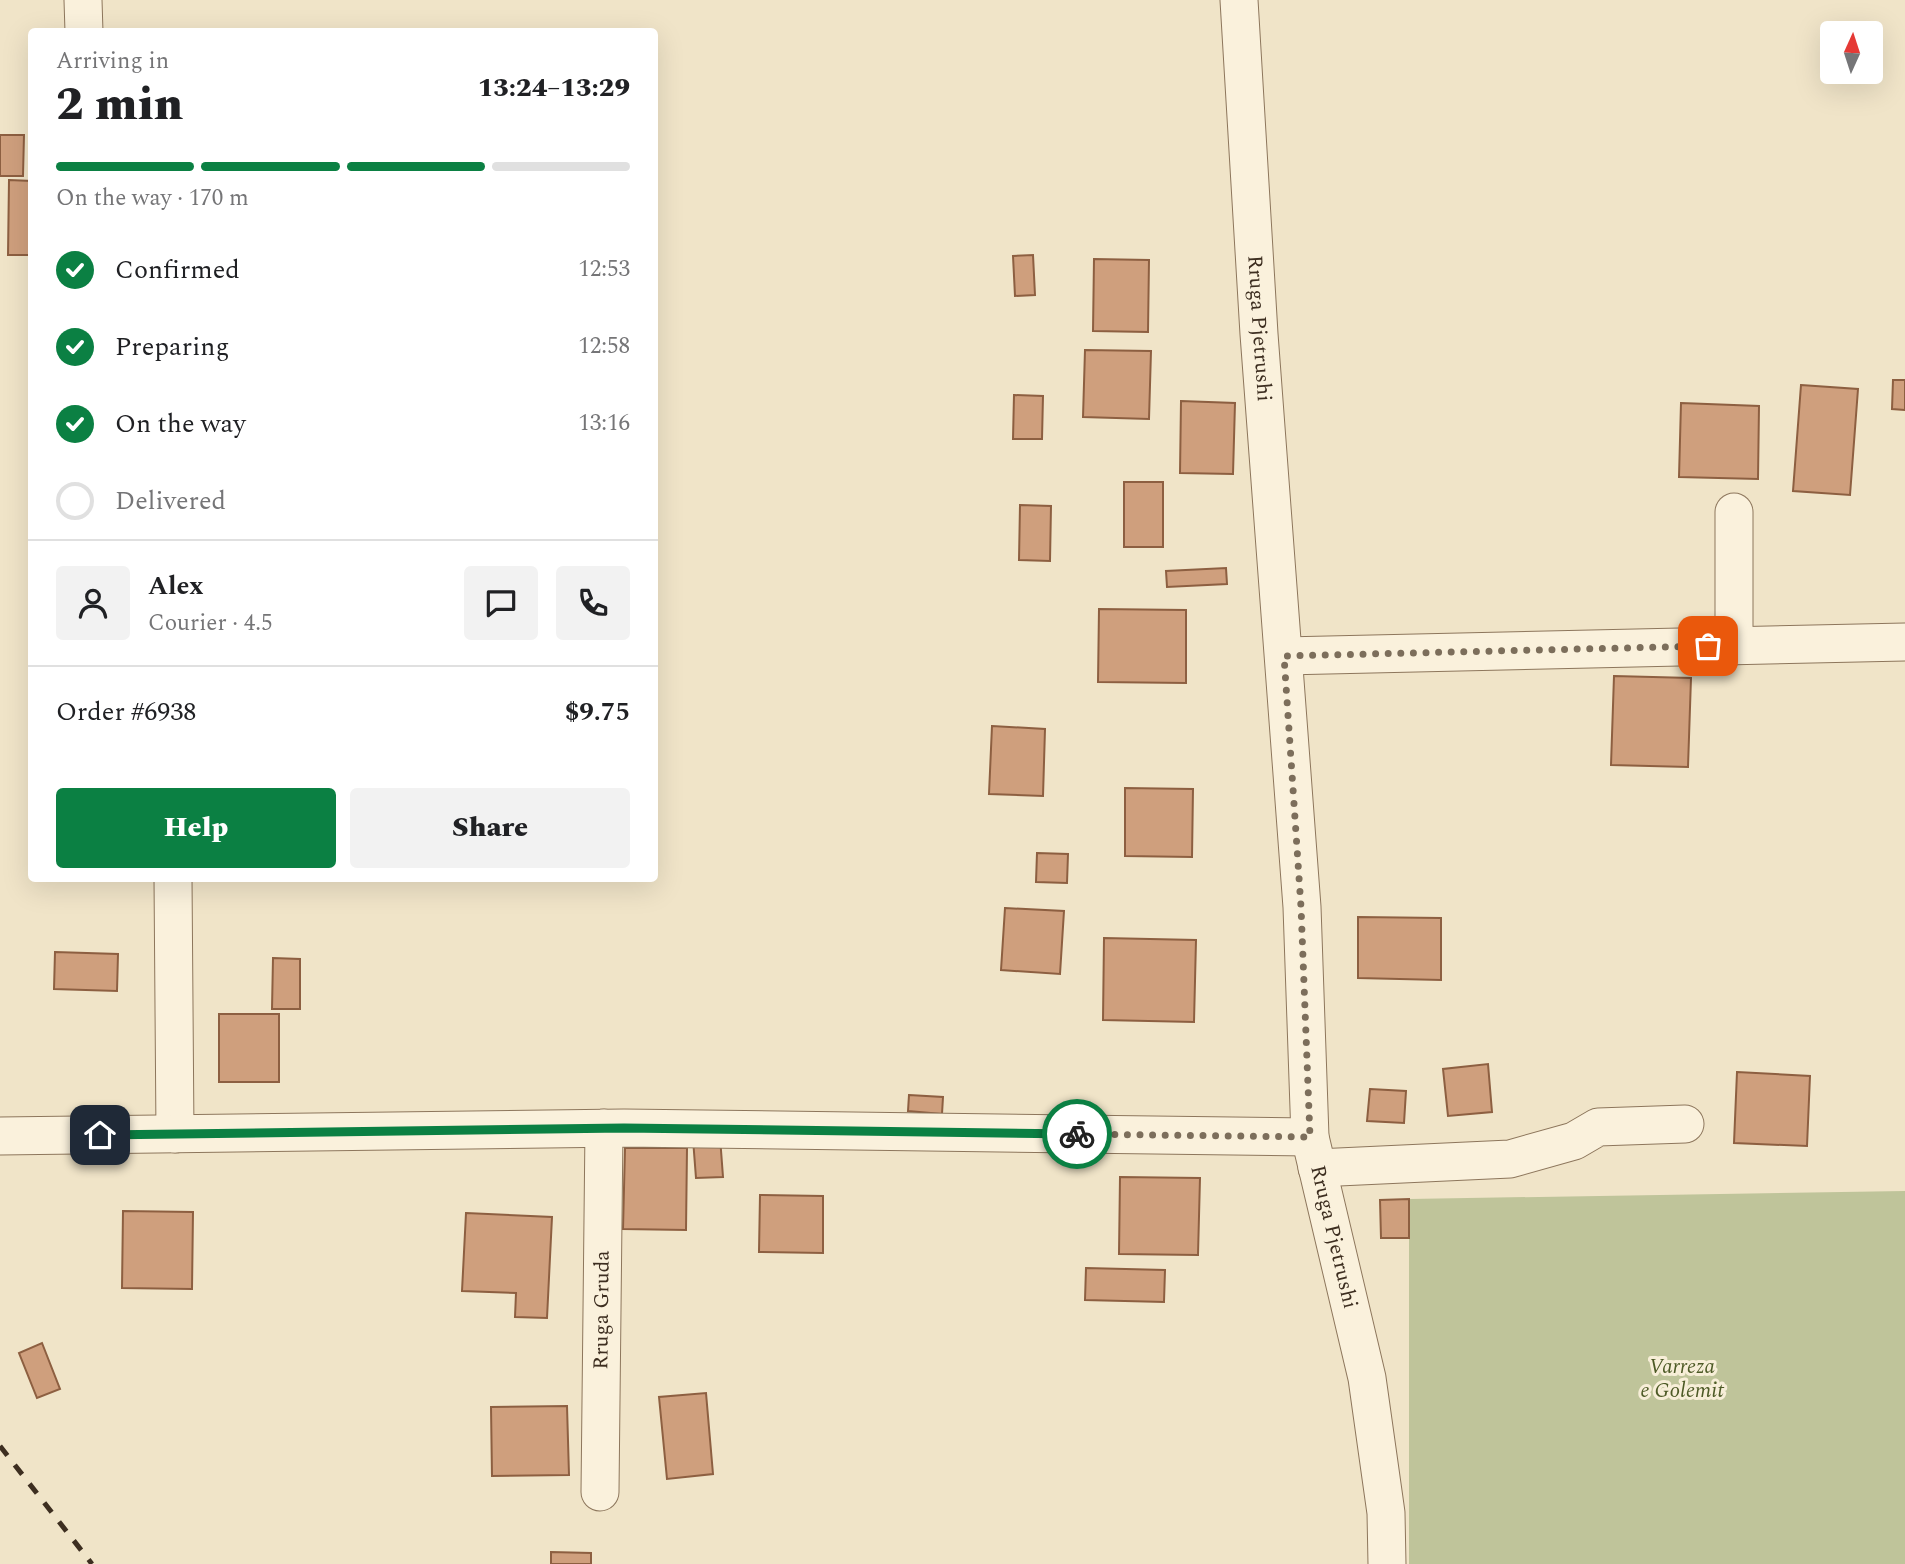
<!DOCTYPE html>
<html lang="en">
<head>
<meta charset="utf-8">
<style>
	:root { --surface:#fff; --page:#f2f2f2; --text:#202124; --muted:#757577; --line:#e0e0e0; --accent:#0b8043 }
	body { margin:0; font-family:Spectral,serif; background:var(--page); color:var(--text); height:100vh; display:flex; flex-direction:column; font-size:26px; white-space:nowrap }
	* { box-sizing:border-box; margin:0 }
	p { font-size:23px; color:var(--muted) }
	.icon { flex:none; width:38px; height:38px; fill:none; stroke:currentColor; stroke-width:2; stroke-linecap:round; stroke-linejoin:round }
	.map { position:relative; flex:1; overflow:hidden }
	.sheet { position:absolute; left:28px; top:28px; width:630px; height:854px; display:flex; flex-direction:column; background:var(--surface); border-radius:7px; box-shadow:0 7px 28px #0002 }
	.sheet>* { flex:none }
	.needle { width:46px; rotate:3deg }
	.controls { position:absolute; left:1820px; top:21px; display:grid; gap:14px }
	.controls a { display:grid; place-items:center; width:63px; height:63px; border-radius:7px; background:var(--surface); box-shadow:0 7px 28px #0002; font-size:35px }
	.pin { position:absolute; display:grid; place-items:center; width:60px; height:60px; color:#fff; margin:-30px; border-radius:14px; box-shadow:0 4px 10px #0006 }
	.courier { position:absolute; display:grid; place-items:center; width:70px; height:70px; margin:-35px; border:5px solid #0b8043; border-radius:50%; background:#fff; color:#222; box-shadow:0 2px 9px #0007 }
	.head em { font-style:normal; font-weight:800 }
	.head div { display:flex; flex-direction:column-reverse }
	.head { display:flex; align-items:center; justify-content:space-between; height:119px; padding:0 28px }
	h1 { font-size:46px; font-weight:800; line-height:52px }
	.bar { display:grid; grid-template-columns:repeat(4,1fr); gap:10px 7px; align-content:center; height:84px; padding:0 28px }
	.bar i { height:9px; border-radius:5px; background:var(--line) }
	.bar .selected { background:var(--accent) }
	.bar p { grid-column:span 4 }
	.line { display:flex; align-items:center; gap:18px; padding:0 28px; border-top:2px solid var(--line) }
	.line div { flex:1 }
	.round { display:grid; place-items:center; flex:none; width:74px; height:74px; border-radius:7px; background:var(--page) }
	ol { padding:0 28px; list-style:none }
	li { display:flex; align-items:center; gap:21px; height:77px }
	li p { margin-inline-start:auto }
	li .icon { padding:7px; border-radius:50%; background:var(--accent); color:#fff; stroke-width:4 }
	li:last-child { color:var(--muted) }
	li i { width:38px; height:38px; border:4px solid var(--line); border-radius:50% }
	.button { display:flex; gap:14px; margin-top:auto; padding:14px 28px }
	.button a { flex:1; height:80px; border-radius:7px; background:var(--accent); color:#fff; font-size:28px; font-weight:800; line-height:80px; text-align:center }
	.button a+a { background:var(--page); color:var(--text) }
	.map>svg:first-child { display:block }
	.cemetery { fill:#bfc49a }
	.building { fill:#cf9f7d; stroke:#8d5f41; stroke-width:2 }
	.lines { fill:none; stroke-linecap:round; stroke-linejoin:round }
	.minor-casing { stroke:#8d765c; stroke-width:39 }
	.minor { stroke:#faf1dc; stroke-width:37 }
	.rail { stroke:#3d2e20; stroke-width:5; stroke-dasharray:12 12; stroke-linecap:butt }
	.done { stroke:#7c6e5b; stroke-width:7; stroke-dasharray:0 12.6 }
	.route { stroke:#0b8043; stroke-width:9 }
	.labels { text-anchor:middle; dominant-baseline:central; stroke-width:6; stroke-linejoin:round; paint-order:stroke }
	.street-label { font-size:21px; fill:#3d2e20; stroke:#f7eed8 }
	.park-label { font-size:21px; font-style:italic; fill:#4d5a26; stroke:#f7eed8 }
</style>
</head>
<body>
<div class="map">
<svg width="1905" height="1564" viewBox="0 0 1905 1564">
	<rect width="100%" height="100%" fill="#f0e4c8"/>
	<polygon class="cemetery" points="1905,1191 1905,1564 1409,1564 1409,1199"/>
	<g class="building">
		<polygon points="0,135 24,135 23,176 0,176"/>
		<polygon points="9,180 32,181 32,255 8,255"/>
		<polygon points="1033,255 1035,295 1015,296 1013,256"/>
		<polygon points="1094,259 1149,260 1148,332 1093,331"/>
		<polygon points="1085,350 1151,351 1149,419 1083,417"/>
		<polygon points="1893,380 1905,380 1905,410 1892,409"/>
		<polygon points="1801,385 1858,389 1850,495 1793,491"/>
		<polygon points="1014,395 1043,396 1042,439 1013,439"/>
		<polygon points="1181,401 1235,403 1233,474 1180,473"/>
		<polygon points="1681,403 1759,406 1758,479 1679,477"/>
		<rect x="1124" y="482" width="39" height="65"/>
		<polygon points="1020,505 1051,506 1050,561 1019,560"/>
		<polygon points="1226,568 1227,584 1167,587 1166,571"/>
		<polygon points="1099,609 1186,610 1186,683 1098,682"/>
		<polygon points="1614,676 1691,678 1688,767 1611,765"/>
		<polygon points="992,726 1045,729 1043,796 989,794"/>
		<polygon points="1125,788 1193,789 1192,857 1125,856"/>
		<polygon points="1037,853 1068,854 1067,883 1036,882"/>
		<polygon points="1005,908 1064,911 1060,974 1001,970"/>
		<polygon points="1358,917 1441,918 1441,980 1358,978"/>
		<polygon points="1104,938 1196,940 1194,1022 1103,1020"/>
		<polygon points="55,952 118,954 117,991 54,989"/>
		<polygon points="273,958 300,959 300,1009 272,1009"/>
		<rect x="219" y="1014" width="60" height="68"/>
		<polygon points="1488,1064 1492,1112 1448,1116 1443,1069"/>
		<polygon points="1737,1072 1810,1076 1807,1146 1734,1143"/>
		<polygon points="1370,1089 1406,1091 1404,1123 1367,1121"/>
		<polygon points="909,1095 943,1097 942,1114 908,1111"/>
		<polygon points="720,1137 723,1177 696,1178 693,1139"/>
		<polygon points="625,1148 687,1148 686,1230 623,1229"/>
		<polygon points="1120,1177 1200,1178 1198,1255 1119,1254"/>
		<polygon points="760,1195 823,1196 823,1253 759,1252"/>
		<polygon points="1409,1199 1409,1238 1381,1238 1380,1200"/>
		<polygon points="123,1211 193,1212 192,1289 122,1288"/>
		<polygon points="466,1213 552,1217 547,1318 515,1317 516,1293 462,1291"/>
		<polygon points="1086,1268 1165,1270 1164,1302 1085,1300"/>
		<polygon points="42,1343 60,1389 37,1398 19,1353"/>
		<polygon points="706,1393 713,1474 667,1479 659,1397"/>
		<polygon points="567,1406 569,1475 492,1476 491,1407"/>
		<polygon points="551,1552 591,1553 591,1564 551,1564"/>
	</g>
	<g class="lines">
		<g class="minor-casing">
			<g id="minor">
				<polyline points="83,0 84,32"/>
				<path id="s1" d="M 1239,0 L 1259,334 L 1302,907 L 1310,1137 L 1367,1378 L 1386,1513 L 1387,1564"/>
				<polyline points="1734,512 1734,646"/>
				<polyline points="1284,656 1905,642"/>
				<polyline points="173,878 175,1134"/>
				<polyline points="0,1136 624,1128 1310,1137"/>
				<polyline points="1317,1168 1510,1159 1574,1141 1598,1127 1685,1124"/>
				<path id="s2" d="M 600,1492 L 604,1128"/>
			</g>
		</g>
		<use href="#minor" class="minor"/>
		<polyline class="rail" points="0,1446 92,1564"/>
	</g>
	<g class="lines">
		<polyline class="done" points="1077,1134 1310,1137 1301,907 1284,656 1708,646"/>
		<polyline class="route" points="100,1135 624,1128 1077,1134"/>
	</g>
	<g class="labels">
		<g class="street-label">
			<text stroke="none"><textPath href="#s1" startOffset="329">Rruga Pjetrushi</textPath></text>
			<text stroke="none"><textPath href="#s1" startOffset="1242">Rruga Pjetrushi</textPath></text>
			<text stroke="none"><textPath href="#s2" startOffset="182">Rruga Gruda</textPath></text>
		</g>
		<g class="park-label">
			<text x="1682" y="1367">Varreza<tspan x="1682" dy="24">e Golemit</tspan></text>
		</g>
	</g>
</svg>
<div class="controls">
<a><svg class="needle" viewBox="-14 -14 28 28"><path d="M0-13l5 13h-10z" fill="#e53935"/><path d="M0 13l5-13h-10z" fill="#757577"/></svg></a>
</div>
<div class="pin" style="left:1708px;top:646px;background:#ea580c"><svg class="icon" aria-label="bag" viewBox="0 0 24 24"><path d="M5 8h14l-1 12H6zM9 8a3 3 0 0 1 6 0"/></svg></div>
<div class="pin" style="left:100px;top:1135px;background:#1f2937"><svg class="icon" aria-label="home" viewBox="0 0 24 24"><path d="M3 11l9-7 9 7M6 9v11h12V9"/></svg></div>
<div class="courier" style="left:1077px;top:1134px"><svg class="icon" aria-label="bike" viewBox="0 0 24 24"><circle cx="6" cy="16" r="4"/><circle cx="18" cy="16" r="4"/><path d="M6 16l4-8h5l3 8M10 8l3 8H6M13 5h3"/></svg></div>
<section class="sheet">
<div class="head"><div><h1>2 min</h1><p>Arriving in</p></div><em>13:24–13:29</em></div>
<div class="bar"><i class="selected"></i><i class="selected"></i><i class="selected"></i><i></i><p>On the way · 170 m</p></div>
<ol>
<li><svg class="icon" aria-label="check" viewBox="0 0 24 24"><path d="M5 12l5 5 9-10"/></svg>Confirmed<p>12:53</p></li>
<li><svg class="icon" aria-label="check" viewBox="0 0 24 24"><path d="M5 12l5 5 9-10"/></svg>Preparing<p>12:58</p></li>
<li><svg class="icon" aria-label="check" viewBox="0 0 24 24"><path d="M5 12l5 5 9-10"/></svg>On the way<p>13:16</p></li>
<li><i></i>Delivered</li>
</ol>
<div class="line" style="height:126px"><a class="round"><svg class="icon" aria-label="person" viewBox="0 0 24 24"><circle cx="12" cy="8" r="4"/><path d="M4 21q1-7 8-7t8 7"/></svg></a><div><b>Alex</b><p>Courier · 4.5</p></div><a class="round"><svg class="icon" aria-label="chat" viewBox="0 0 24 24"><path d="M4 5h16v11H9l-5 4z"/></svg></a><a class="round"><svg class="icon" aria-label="phone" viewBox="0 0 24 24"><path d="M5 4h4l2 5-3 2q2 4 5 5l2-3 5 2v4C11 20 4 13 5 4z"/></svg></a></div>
<div class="line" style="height:91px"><div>Order #6938</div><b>$9.75</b></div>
<div class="button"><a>Help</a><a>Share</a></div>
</section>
</div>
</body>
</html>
